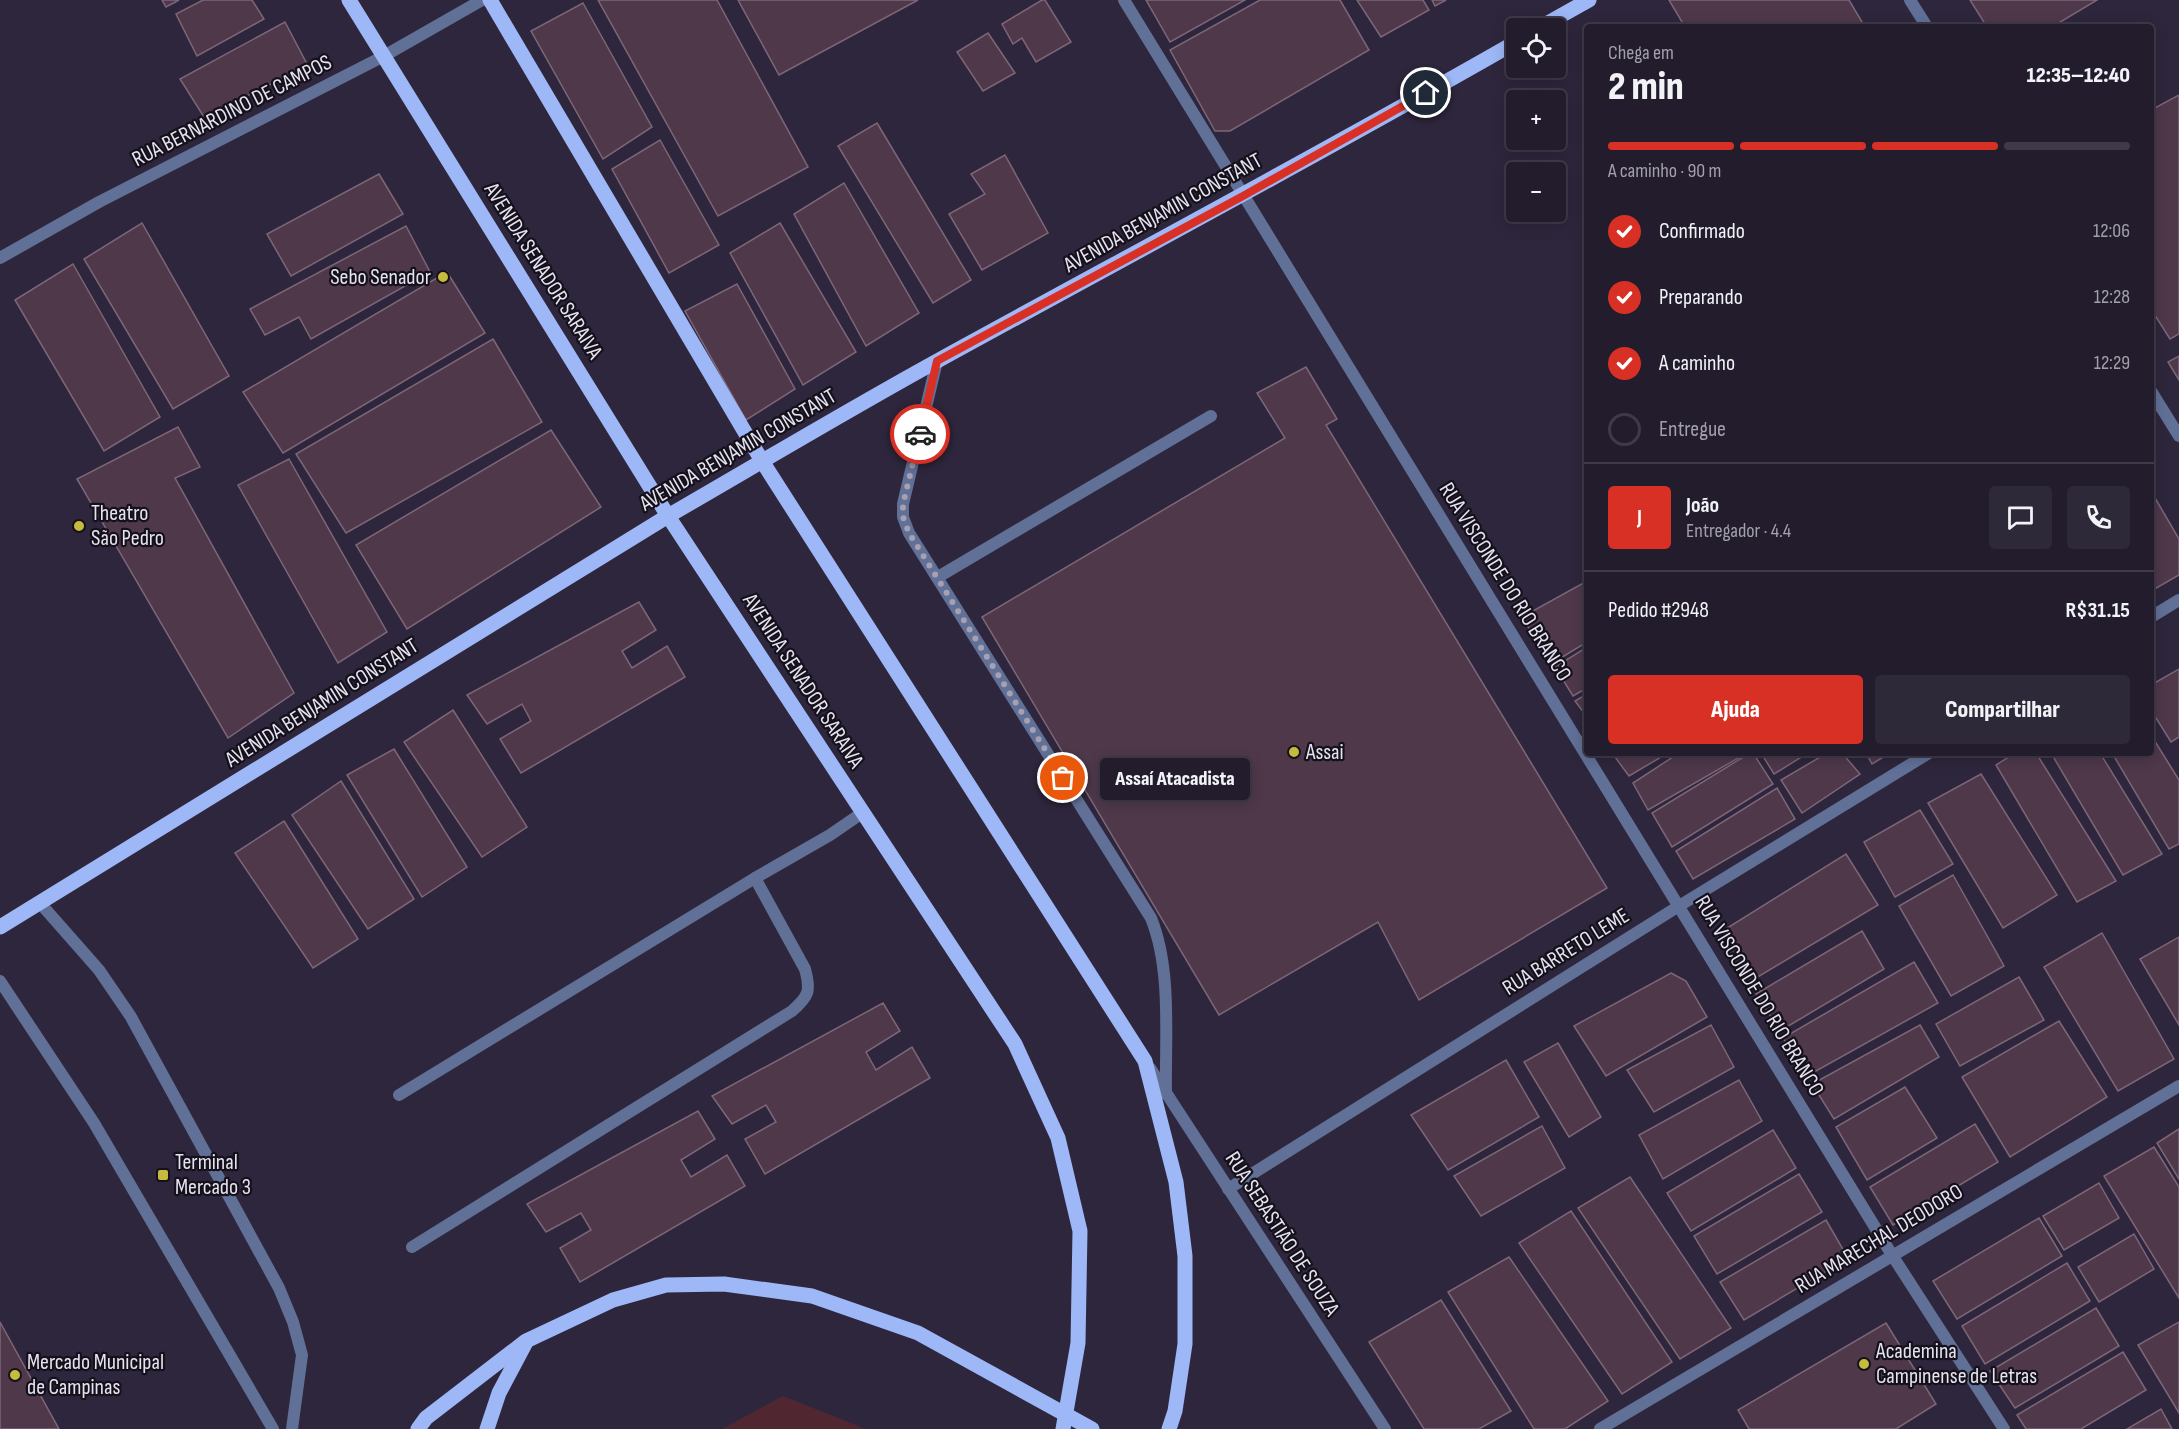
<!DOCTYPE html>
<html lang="pt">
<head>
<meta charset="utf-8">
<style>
	:root { --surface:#221c2d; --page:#2e2939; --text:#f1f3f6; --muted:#a2a1aa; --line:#3f3a49; --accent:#d93025 }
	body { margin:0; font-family:"Sofia Sans Condensed",sans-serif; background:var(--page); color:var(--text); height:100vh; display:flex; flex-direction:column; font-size:22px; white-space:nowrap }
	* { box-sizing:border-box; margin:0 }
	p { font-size:20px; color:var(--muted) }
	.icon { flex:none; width:33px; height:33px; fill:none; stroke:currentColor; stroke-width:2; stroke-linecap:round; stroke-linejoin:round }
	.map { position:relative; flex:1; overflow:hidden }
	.side { position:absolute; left:1584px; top:24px; width:570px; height:732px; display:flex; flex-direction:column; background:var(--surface); border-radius:6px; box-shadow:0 3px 15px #0003,0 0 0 2px var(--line) }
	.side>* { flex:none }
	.controls { position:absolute; left:1506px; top:18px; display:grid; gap:12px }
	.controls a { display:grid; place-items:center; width:60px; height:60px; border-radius:6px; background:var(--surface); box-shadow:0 3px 15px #0003,0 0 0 2px var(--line); font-size:30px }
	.pin { position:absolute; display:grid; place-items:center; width:51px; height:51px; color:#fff; margin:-26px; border:3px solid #fff; border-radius:50%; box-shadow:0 2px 6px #0007 }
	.courier { position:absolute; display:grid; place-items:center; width:60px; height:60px; margin:-30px; border:4px solid #d93025; border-radius:50%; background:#fff; color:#222; box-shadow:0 2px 8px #0007 }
	.bubble { position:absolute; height:42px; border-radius:6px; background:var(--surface); box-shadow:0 3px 15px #0003,0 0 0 2px var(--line); font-size:20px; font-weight:800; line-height:42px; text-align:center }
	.head em { font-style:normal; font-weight:800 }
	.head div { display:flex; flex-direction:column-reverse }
	.head { display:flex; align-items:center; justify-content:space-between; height:102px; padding:0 24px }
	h1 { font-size:39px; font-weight:800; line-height:45px }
	.bar { display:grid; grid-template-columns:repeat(4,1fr); gap:9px 6px; align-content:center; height:72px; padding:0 24px }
	.bar i { height:8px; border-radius:4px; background:var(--line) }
	.bar .active { background:var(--accent) }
	.bar p { grid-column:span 4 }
	.line { display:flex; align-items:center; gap:15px; padding:0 24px; border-top:2px solid var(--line) }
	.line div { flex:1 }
	.round { display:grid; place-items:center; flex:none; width:63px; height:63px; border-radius:6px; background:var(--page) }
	ol { padding:0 24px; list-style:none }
	li { display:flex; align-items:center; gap:18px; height:66px }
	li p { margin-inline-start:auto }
	li .icon { padding:6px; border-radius:50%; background:var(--accent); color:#fff; stroke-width:4 }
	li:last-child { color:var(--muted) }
	li i { width:33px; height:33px; border:3px solid var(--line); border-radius:50% }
	.button { display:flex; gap:12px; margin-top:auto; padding:12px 24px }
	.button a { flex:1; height:69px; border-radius:6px; background:var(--accent); color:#fff; font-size:24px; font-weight:800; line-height:69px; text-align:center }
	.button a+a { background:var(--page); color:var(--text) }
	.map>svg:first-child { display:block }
	.green { fill:#502730 }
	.building { fill:#4e384a; stroke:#7e6679; stroke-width:1.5 }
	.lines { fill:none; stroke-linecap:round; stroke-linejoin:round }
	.service { stroke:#617097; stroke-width:12 }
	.minor { stroke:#617097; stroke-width:12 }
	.tertiary { stroke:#617097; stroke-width:12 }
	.primary { stroke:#9eb7f6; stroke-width:15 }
	.done { stroke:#a6a0b2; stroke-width:6; stroke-dasharray:0 10.8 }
	.route { stroke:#d93025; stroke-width:8 }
	.poi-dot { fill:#c5bc3d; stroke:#15111b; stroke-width:2 }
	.labels { text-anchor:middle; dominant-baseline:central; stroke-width:4.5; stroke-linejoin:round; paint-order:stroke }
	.street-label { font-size:22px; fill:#e6e2f1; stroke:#15111b }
	.poi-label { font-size:22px; fill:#e6e2f1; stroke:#15111b; text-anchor:start }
</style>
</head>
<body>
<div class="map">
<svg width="2179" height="1429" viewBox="0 0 2179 1429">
	<rect width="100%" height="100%" fill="#2e263c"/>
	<polygon class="green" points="783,1396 866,1429 722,1429"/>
	<g class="building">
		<polygon points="162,0 179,0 166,7"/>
		<polygon points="203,0 252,0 264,19 197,56 176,14"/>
		<polygon points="598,0 717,0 808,167 718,216"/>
		<polygon points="738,0 918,0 779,75"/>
		<polygon points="1042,0 1045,0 1071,42 1036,62 1022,38 1013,44 1002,24"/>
		<polygon points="1146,0 1245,0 1170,42"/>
		<polygon points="1260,0 1340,0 1369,50 1230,131 1215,131 1170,50"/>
		<polygon points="1357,0 1423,0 1429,10 1381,37"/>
		<polygon points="1432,0 1446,0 1435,6"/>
		<polygon points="1669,0 1849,0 1865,27 1685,27"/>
		<polygon points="1970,0 2097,0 2052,27 1987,27"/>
		<polygon points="583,3 652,127 603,159 531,31"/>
		<polygon points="285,22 308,66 204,117 180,79"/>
		<polygon points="988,33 1015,73 983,91 957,52"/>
		<polygon points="2179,95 2179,334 2170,339 2151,309 2151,110"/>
		<polygon points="877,123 971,280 933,303 838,146"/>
		<polygon points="660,140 719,245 669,273 612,169"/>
		<polygon points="1005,155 1048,233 982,270 949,214 985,194 971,174"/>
		<polygon points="379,174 403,214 291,276 267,234"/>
		<polygon points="844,183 919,313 866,346 794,214"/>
		<polygon points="142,223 229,376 173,409 84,259"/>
		<polygon points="780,223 856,352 803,385 730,253"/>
		<polygon points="406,226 430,272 311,339 299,317 265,335 250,309"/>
		<polygon points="73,264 160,417 104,451 15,300"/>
		<polygon points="447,272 485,333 283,453 243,392"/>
		<polygon points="737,284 795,389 746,420 685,311"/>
		<polygon points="493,339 542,422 346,533 296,454"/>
		<polygon points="2179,356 2179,380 2168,362"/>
		<polygon points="1306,367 1337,419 1326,425 1607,888 1419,1000 1378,922 1219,1015 982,617 1285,438 1257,393"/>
		<polygon points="178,427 200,467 175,478 294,693 228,738 77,479"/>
		<polygon points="551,430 601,507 407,629 356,545"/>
		<polygon points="289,459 387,632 338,663 238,485"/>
		<polygon points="2151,491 2179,539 2179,575 2153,590 2151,587"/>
		<polygon points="1587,581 1587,642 1551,664 1522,617"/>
		<polygon points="639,602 656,630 622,651 632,668 667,646 685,677 521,773 500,739 531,721 522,704 487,724 467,695"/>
		<polygon points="1587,647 1587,688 1573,696 1555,667"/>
		<polygon points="2179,669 2179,737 2171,742 2151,710 2151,685"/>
		<polygon points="1587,694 1587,717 1575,701"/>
		<polygon points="453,710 527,827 482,857 404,742"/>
		<polygon points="2151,735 2179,780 2179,844 2169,849 2112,753 2151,753"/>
		<polygon points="394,749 467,867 422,897 347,775"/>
		<polygon points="1612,753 1668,753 1629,776"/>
		<polygon points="1679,753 1747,753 1648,810 1633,783"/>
		<polygon points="1750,753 1753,753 1773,784 1672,847 1652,813"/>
		<polygon points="1761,753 1808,753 1774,774"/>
		<polygon points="1827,753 1842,753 1860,774 1802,813 1781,780"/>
		<polygon points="1866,753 1890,753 1872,764"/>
		<polygon points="2015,753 2036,753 2116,881 2077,902 1996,765"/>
		<polygon points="2051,753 2100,753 2162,854 2123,875"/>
		<polygon points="1981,774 2057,895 2003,928 1928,803"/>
		<polygon points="341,781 414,899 368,929 292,815"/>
		<polygon points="1777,788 1795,819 1693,879 1676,851"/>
		<polygon points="1920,810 1953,864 1895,897 1864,842"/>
		<polygon points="284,821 358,939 313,968 235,853"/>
		<polygon points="1846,854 1878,905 1746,984 1716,935"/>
		<polygon points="1953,875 2004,966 1951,996 1899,906"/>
		<polygon points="1862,931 1884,969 1780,1031 1756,994"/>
		<polygon points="2102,933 2174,1059 2118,1091 2044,967"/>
		<polygon points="2179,937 2179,1025 2140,959"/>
		<polygon points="1914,962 1938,1003 1807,1076 1783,1038"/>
		<polygon points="1671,973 1686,981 1707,1017 1606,1076 1574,1026"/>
		<polygon points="2019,977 2044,1020 1960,1066 1936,1024"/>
		<polygon points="883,1003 900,1031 866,1052 876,1070 912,1047 930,1078 765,1174 745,1139 776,1122 766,1105 732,1124 712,1096"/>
		<polygon points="2059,1021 2107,1097 2010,1157 1962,1077"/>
		<polygon points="1711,1025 1734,1067 1654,1112 1627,1070"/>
		<polygon points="1920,1025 1939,1057 1834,1119 1812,1084"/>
		<polygon points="1558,1043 1601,1117 1569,1137 1524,1062"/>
		<polygon points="1506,1060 1539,1117 1448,1170 1411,1115"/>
		<polygon points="1739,1080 1762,1121 1663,1179 1639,1135"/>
		<polygon points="1905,1087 1937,1138 1867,1180 1836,1127"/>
		<polygon points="698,1111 715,1139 681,1160 691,1177 727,1155 745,1186 580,1282 560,1248 591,1230 581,1213 546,1232 527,1204"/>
		<polygon points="1975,1124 1998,1162 1893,1225 1870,1187"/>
		<polygon points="1542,1126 1565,1168 1481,1216 1454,1176"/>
		<polygon points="2179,1129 2179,1179 2157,1143"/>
		<polygon points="1773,1130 1796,1168 1691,1231 1667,1193"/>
		<polygon points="2154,1147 2179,1187 2179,1298 2104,1176"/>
		<polygon points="1799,1174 1822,1212 1717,1274 1694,1236"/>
		<polygon points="1630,1177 1731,1328 1680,1359 1578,1208"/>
		<polygon points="2099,1183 2119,1218 2064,1250 2043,1216"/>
		<polygon points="1571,1211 1672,1362 1622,1394 1519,1243"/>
		<polygon points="2039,1218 2062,1256 1957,1319 1933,1281"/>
		<polygon points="1826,1220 1848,1258 1744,1320 1720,1282"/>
		<polygon points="2134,1234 2154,1269 2099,1302 2078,1267"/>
		<polygon points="1509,1257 1608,1401 1565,1429 1534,1429 1448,1292"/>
		<polygon points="2067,1263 2090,1301 1985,1364 1962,1326"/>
		<polygon points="1441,1300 1511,1411 1479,1429 1424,1429 1369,1342"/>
		<polygon points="2096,1308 2119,1346 2015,1408 1990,1371"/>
		<polygon points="0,1322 59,1429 0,1429"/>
		<polygon points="2179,1322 2179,1413 2138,1345"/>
		<polygon points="1886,1323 1936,1404 1896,1429 1749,1429 1738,1410"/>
		<polygon points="2123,1352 2146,1390 2081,1429 2026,1429 2017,1415"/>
		<polygon points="2161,1409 2172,1429 2127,1429"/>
	</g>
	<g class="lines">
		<g class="service">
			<path d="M 937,361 L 903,504 L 903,517 L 909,533 L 1151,918 C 1172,970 1165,1037 1166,1094"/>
			<polyline points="938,577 1211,416"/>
			<polyline points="40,903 99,970 131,1017 279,1288 293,1322 302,1355 292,1429"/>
			<polyline points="0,981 94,1123 273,1429"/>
			<polyline points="399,1095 755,878 830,835 862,813"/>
			<path d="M 412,1247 L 792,1011 C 809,996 811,991 805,969 L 755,878"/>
		</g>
		<g class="minor">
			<polyline points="1124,0 1892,1255 2004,1429"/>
			<polyline points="2151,617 2179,600"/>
			<polyline points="1150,1068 1385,1429"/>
			<polyline points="1228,1189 1679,906 1929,753"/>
			<polyline points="1600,1429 2179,1086"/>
		</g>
		<g class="tertiary">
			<polyline points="1910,0 1927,27"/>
			<polyline points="0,258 99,202 384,56 482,0"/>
			<polyline points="2151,391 2179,436"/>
		</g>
		<g class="primary">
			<polyline points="349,0 668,516 1015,1044 1058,1138 1080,1231 1078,1343 1063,1429"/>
			<polyline points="490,0 762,461 1145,1061 1176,1182 1185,1256 1185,1344 1175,1411 1169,1429"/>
			<polyline points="1539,28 1589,0"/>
			<path d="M 0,927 L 668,516 C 758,464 848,410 939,360 C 1132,254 1326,151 1516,42"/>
			<polyline points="418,1429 426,1418 526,1341 613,1300 666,1285 724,1284 812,1296 918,1333 1092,1429"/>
			<polyline points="487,1429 499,1393 525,1344"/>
		</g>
	</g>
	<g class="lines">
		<polyline class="done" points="920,434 903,504 903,517 909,533 1063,778"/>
		<polyline class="route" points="920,434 937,361 1243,196 1426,93"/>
	</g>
	<g class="poi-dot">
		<circle cx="443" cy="277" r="6"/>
		<circle cx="79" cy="526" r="6"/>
		<circle cx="1294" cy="752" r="6"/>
		<rect x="157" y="1169" width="12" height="12" rx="3"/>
		<circle cx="1864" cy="1364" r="6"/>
		<circle cx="15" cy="1375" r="6"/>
	</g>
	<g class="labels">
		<g class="street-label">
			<text transform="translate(232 111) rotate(-27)">RUA BERNARDINO DE CAMPOS</text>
			<text transform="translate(1163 213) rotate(-29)">AVENIDA BENJAMIN CONSTANT</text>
			<text transform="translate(543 271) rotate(58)">AVENIDA SENADOR SARAIVA</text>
			<text transform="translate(738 450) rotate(-30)">AVENIDA BENJAMIN CONSTANT</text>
			<text transform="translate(1505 582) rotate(58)">RUA VISCONDE DO RIO BRANCO</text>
			<text transform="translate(803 681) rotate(57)">AVENIDA SENADOR SARAIVA</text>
			<text transform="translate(322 703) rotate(-32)">AVENIDA BENJAMIN CONSTANT</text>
			<text transform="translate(1566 952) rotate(-32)">RUA BARRETO LEME</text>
			<text transform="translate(1759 996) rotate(59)">RUA VISCONDE DO RIO BRANCO</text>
			<text transform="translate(1282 1234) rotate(57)">RUA SEBASTIÃO DE SOUZA</text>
			<text transform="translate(1879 1239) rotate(-31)">RUA MARECHAL DEODORO</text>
		</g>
		<g class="poi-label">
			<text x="431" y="277" text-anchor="end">Sebo Senador</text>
			<text x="91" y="513">Theatro<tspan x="91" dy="25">São Pedro</tspan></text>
			<text x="1306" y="752">Assai</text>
			<text x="175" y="1162">Terminal<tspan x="175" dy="25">Mercado 3</tspan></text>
			<text x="1876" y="1351">Academina<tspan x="1876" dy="25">Campinense de Letras</tspan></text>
			<text x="27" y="1362">Mercado Municipal<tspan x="27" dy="25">de Campinas</tspan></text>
		</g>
	</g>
</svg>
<div class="controls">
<a><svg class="icon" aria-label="locate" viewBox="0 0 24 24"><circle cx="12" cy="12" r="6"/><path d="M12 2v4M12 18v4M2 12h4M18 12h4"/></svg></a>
<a>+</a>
<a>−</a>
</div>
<div class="pin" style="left:1063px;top:778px;background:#ea580c"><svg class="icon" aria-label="bag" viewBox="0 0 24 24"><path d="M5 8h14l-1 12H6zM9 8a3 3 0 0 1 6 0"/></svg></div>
<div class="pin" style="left:1426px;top:93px;background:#1f2937"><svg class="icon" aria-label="home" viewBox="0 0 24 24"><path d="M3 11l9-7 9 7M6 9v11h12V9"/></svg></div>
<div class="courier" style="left:920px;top:434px"><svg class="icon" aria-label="car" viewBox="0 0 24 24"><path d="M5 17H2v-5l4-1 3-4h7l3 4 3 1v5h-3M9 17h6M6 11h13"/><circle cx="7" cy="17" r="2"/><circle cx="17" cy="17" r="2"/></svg></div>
<div class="bubble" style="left:1100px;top:758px;width:150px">Assaí Atacadista</div>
<section class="side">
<div class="head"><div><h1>2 min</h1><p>Chega em</p></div><em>12:35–12:40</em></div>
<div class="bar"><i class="active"></i><i class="active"></i><i class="active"></i><i></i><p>A caminho · 90 m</p></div>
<ol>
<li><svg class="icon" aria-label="check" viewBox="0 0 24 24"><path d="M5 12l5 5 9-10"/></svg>Confirmado<p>12:06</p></li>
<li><svg class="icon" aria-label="check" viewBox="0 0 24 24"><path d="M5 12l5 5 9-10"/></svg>Preparando<p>12:28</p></li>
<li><svg class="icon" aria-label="check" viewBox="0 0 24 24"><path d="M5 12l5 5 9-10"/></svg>A caminho<p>12:29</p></li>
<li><i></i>Entregue</li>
</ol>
<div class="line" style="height:108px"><b class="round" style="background:var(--accent);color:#fff">J</b><div><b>João</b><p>Entregador · 4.4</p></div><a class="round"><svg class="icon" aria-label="chat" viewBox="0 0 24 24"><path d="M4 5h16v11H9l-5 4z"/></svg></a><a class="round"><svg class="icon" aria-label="phone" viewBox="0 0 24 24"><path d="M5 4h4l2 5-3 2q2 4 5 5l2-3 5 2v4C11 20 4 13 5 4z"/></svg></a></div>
<div class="line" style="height:78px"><div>Pedido #2948</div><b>R$31.15</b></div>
<div class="button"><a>Ajuda</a><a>Compartilhar</a></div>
</section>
</div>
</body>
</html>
